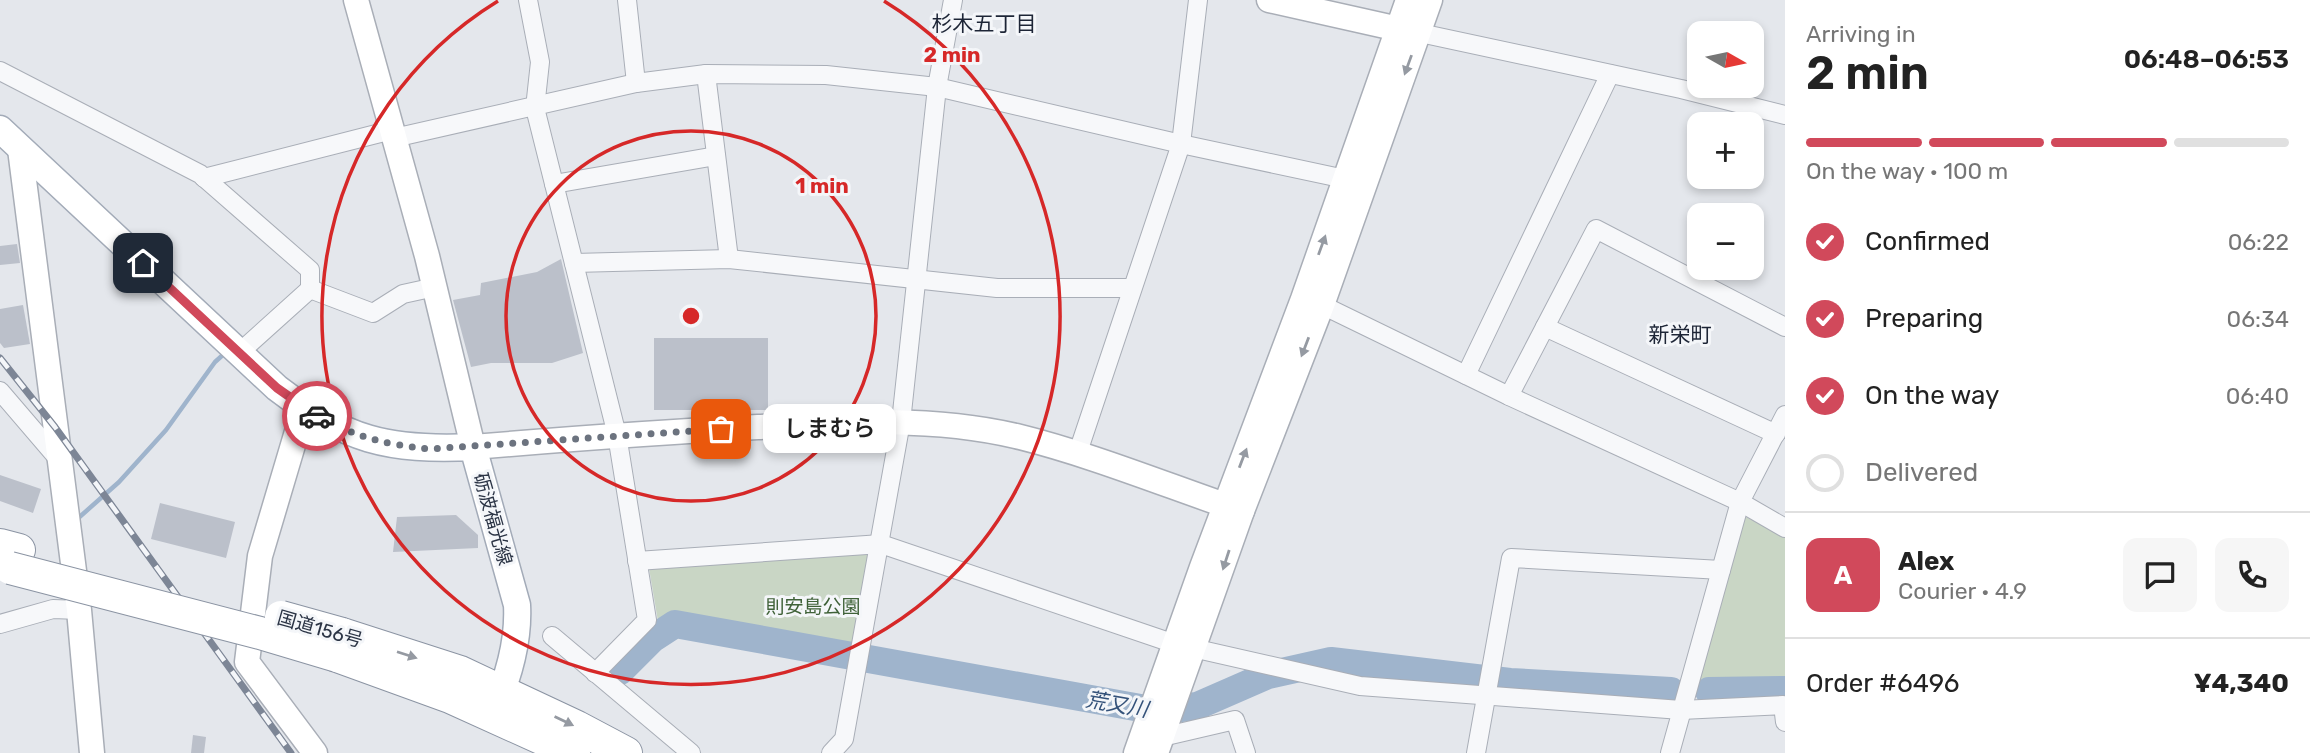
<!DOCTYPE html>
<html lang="en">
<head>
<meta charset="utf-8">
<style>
	:root { --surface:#fff; --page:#f6f6f6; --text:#222; --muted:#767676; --line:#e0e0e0; --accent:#d1495b }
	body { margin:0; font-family:Rubik,"Noto Sans JP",sans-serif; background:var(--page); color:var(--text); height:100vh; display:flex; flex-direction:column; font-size:26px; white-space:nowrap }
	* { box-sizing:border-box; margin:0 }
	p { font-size:23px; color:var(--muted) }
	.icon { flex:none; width:38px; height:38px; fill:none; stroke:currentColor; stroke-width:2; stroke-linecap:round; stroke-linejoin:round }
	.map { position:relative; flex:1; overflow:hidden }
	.details { display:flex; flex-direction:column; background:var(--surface); width:525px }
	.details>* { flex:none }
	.needle { width:46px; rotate:99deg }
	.buttons { position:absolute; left:1687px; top:21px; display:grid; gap:14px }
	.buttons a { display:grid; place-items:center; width:77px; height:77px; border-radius:14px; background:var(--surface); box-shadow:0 4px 10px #0003; font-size:35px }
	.pin { position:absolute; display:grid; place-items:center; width:60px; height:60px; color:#fff; margin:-30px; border-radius:14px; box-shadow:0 4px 10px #0006 }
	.courier { position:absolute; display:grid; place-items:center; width:70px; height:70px; margin:-35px; border:5px solid #d1495b; border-radius:50%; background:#fff; color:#222; box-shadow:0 2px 9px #0007 }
	.bubble { position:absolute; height:49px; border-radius:14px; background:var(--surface); box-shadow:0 4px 10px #0003; font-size:23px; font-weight:600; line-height:49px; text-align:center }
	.head em { font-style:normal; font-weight:600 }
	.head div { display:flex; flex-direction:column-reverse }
	.head { display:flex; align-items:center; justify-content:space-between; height:119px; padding:0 21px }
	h1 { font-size:46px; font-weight:600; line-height:52px }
	.bar { display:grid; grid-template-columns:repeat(4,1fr); gap:10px 7px; align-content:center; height:84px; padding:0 21px }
	.bar i { height:9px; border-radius:5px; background:var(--line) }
	.bar .on { background:var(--accent) }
	.bar p { grid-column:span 4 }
	.line { display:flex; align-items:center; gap:18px; padding:0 21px; border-top:2px solid var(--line) }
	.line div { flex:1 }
	.round { display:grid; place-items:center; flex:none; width:74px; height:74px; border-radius:14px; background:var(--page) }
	ol { padding:0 21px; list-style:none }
	li { display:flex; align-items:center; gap:21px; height:77px }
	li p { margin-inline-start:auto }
	li .icon { padding:7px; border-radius:50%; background:var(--accent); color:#fff; stroke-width:4 }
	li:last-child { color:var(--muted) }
	li i { width:38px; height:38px; border:4px solid var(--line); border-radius:50% }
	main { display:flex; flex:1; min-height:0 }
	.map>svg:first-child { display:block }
	.green { fill:#c9d6c5 }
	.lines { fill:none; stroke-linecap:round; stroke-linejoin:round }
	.stream { stroke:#9fb4cc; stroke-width:4.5 }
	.river { stroke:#9fb4cc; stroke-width:28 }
	.building { fill:#bbc0ca }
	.street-casing { stroke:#a9aeb7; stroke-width:20 }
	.secondary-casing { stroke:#a9aeb7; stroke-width:27 }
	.primary-casing { stroke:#a3abb8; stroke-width:29 }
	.highway-casing { stroke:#8b94a3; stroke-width:34 }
	.street { stroke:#f7f8fa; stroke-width:18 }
	.secondary { stroke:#fff; stroke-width:24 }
	.primary { stroke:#fff; stroke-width:26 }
	.highway { stroke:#fff; stroke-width:32 }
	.rail-casing { stroke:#7d8696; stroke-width:7 }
	.rail { stroke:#f4f6f9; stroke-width:4.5; stroke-dasharray:13; stroke-linecap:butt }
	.highway-bridge-casing { stroke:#8b94a3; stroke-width:34; stroke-linecap:butt }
	.highway-bridge { stroke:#fff; stroke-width:32 }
	.oneway { fill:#959aa2 }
	.done { stroke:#6c737f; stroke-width:7; stroke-dasharray:0 12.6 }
	.route { stroke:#d1495b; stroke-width:9 }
	.ring { fill:none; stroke:#d62828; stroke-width:3.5 }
	.labels { text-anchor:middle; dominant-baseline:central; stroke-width:6; stroke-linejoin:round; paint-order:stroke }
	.street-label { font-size:19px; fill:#2b3445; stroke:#f4f6f9 }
	.park-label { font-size:19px; fill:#3f6138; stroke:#f4f6f9 }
	.neighbourhood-label { font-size:21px; fill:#1d2536; stroke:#f4f6f9 }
	.water-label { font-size:21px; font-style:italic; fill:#34527a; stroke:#f4f6f9 }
	.centre { fill:#d62828; stroke:#f4f6f9; stroke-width:3.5 }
	.ring-label { font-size:21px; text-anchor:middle; font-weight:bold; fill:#d62828; stroke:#f4f6f9; stroke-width:6; stroke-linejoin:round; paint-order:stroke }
</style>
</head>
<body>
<main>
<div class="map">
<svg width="1785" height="753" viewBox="0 0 1785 753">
	<rect width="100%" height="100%" fill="#e4e7ec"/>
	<g class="green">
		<polygon points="1742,515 1785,537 1785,685 1698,687 1718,601"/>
		<polygon points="876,549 853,665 685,634 661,639 649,568"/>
	</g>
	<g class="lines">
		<polyline class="stream" points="75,521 119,482 166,430 215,362 225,353"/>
		<g class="river">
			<polyline points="620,671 652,639 675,624 1157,711 1197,706 1268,675 1331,661 1510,682 1671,691"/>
			<polyline points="1709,691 1785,690"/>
		</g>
	</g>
	<g class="building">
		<polygon points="17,244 20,263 0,265 0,246"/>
		<polygon points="561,259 583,353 552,363 491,363 471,367 453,300 480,295 481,283 537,272"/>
		<polygon points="23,305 30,344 4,348 0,343 0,309"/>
		<rect x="654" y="338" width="114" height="72"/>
		<polygon points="0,475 41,489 33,513 0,501"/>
		<polygon points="160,503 235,522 226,558 151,539"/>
		<polygon points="456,515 478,535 478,548 393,552 397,517"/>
		<polygon points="193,735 206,737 204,753 191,753"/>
	</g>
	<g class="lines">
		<g class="street-casing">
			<g id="street">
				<polyline points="528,0 540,62 535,108 617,435 647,620 595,673"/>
				<polyline points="627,0 636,83"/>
				<polyline points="1420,33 1681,89 1785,115"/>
				<polyline points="0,71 200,174 310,270 310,289 239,353"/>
				<polyline points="706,74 729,259"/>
				<polyline points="394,138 636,83 706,74 826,75 937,87 1181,144 1345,179"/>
				<polyline points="204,178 392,130"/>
				<polyline points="554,184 716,156"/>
				<polyline points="574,263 729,259 997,288 1131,288"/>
				<polyline points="310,289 373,313 403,294 435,287"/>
				<polyline points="1322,305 1509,396 1740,502 1785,528"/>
				<polyline points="1545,327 1776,434"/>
				<polyline points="1466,375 1610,74"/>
				<polyline points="0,391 60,461"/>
				<polyline points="1509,396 1596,229 1785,327"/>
				<polyline points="1077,455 1181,144 1198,0"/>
				<polyline points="637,561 881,544 1175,644 1360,686 1681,710 1783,705 1785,722"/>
				<polyline points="0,624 53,609 79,610"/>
				<polyline points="552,636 691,753"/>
				<polyline points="1162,737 1235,720 1246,753"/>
				<polyline points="831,753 844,739 901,422 937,87 953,0"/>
				<polyline points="1476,753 1511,558 1721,570"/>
				<polyline points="1670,753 1740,502 1785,415"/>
			</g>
		</g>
		<g class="secondary-casing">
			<g id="secondary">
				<path d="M 356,0 L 427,256 L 473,447 C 568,439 663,432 758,427 C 844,422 931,416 1016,436 C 1093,455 1168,486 1242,511"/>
				<polyline points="1269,0 1412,32"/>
				<polyline points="20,149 79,610 92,753"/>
				<polyline points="304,408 260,556 247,662 315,753"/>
				<polyline points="1136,753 1202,567 1303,299 1408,0"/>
				<polyline points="1156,753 1242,511 1322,305 1430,0"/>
			</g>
		</g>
		<g class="primary-casing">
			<path id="primary" d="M 0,129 L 277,388 C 345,440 388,451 473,447 L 517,605 C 519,642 509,676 494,710"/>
		</g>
		<g class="highway-casing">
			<g id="highway">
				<polyline points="0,545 19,550"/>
				<polyline points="342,634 460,672 577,727 626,753"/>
				<polyline points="337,656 450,697 574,753"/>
			</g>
		</g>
		<use href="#street" class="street"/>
		<use href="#secondary" class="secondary"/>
		<use href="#primary" class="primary"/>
		<use href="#highway" class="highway"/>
		<g class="rail-casing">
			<polyline id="rail" points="0,358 55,427 291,753"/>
		</g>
		<use href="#rail" class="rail"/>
		<g class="highway-bridge-casing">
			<g id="highway-bridge">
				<polyline points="10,568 260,633 337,656"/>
				<polyline points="281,617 342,634"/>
			</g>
		</g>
		<use href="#highway-bridge" class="highway-bridge"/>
	</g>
	<defs><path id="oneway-solid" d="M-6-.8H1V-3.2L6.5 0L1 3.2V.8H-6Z" transform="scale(1.75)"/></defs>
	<g class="oneway">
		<use href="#oneway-solid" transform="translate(1408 65) rotate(110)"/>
		<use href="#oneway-solid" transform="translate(1322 245) rotate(-70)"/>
		<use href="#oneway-solid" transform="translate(1305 347) rotate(111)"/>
		<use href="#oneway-solid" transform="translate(1243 458) rotate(-69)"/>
		<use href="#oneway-solid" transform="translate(1226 560) rotate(108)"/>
		<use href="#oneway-solid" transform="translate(407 655) rotate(18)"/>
		<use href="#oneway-solid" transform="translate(564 721) rotate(26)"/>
	</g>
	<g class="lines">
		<path class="done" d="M 317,416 C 358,438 384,444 429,449 L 721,429"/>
		<polyline class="route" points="143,263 277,388 317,416"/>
	</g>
	<g class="ring">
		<circle cx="691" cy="316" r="185"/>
		<path d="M884 1A369 369 0 1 1 498 1"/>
	</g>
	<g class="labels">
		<g class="street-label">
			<text transform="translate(493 519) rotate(74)">砺波福光線</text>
			<text transform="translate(320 629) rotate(16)">国道156号</text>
		</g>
		<g class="park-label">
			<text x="813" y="606">則安島公園</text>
		</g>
		<g class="neighbourhood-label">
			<text x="984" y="23">杉木五丁目</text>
			<text x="1680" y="334">新栄町</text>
		</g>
		<g class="water-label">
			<text transform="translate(1117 704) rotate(10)">荒又川</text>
		</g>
	</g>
	<circle cx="691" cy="316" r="10" class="centre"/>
	<g class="ring-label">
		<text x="952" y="62">2 min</text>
		<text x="822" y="193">1 min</text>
	</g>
</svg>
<div class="buttons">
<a><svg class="needle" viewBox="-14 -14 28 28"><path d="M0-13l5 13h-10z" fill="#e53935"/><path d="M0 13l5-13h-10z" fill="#767676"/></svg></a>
<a>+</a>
<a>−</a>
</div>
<div class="pin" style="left:721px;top:429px;background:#ea580c"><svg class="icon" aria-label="bag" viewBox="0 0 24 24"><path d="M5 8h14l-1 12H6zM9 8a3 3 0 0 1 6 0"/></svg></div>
<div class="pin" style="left:143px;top:263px;background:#1f2937"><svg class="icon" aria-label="home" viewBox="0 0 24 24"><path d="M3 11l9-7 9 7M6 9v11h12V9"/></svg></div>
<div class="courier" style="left:317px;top:416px"><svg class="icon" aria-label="car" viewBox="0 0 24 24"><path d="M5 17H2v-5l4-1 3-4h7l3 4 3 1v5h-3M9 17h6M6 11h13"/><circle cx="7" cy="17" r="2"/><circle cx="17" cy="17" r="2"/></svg></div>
<div class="bubble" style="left:763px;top:404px;width:133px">しまむら</div>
</div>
<section class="details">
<div class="head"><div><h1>2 min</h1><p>Arriving in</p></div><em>06:48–06:53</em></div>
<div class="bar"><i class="on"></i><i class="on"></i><i class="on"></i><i></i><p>On the way · 100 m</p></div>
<ol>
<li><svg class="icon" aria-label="check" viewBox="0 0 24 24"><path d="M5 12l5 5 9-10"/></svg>Confirmed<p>06:22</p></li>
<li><svg class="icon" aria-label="check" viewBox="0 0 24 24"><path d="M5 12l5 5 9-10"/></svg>Preparing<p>06:34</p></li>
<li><svg class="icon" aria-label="check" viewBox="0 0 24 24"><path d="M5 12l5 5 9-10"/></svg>On the way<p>06:40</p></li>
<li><i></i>Delivered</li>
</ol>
<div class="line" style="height:126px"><b class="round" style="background:var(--accent);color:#fff">A</b><div><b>Alex</b><p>Courier · 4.9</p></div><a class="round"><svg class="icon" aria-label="chat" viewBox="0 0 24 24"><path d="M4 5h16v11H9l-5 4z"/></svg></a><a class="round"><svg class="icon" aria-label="phone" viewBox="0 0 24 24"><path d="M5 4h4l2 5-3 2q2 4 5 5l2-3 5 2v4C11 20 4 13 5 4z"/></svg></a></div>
<div class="line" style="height:91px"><div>Order #6496</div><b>¥4,340</b></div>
</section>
</main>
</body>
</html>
